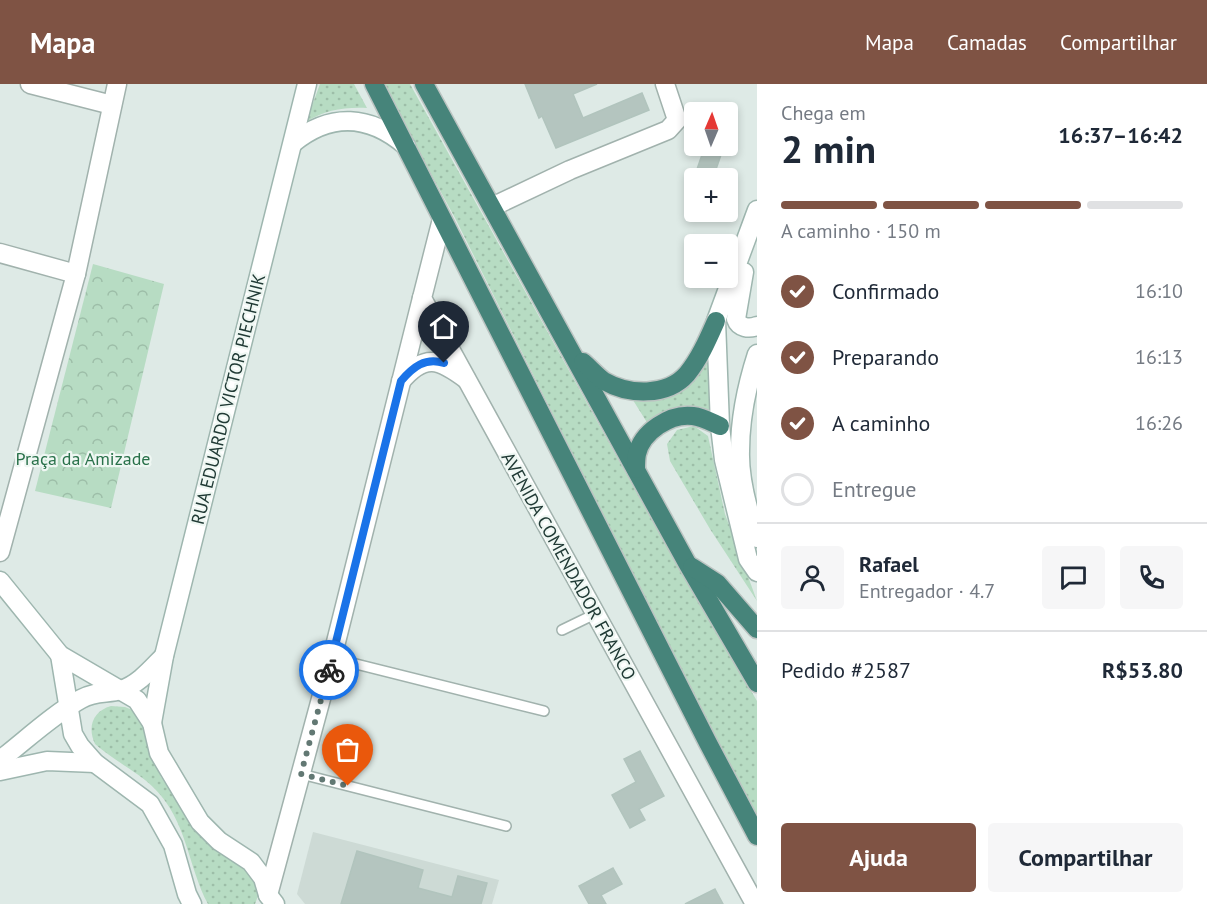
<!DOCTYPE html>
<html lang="pt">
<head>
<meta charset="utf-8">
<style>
	:root { --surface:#fff; --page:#f6f6f7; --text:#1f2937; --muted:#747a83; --line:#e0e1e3; --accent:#7f5344 }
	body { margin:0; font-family:"PT Sans",sans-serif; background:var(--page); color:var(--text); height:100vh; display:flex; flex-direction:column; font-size:22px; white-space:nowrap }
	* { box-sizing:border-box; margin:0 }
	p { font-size:20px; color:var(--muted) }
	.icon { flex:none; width:33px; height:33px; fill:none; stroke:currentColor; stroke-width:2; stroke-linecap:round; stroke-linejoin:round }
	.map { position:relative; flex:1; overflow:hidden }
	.side { display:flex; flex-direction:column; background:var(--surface); width:450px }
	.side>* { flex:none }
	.needle { width:39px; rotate:2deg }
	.tools { position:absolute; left:684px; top:18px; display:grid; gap:12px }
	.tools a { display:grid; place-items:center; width:54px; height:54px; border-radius:6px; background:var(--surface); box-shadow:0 3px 9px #0003; font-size:30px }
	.pin { position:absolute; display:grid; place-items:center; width:51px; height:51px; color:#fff; margin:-62px -26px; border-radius:50% 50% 50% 0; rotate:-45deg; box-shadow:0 0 6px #0007 }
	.pin .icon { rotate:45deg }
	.courier { position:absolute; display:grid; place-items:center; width:60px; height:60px; margin:-30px; border:4px solid #1a73e8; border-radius:50%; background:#fff; color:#222; box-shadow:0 2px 8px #0007 }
	.overview em { font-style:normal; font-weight:700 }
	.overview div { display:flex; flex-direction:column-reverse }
	.overview { display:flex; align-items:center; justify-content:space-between; height:102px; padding:0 24px }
	h1 { font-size:39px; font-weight:700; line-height:45px }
	.bar { display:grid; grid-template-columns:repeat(4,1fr); gap:9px 6px; align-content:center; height:72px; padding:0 24px }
	.bar i { height:8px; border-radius:4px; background:var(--line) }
	.bar .active { background:var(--accent) }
	.bar p { grid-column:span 4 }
	.line { display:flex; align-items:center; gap:15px; padding:0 24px; border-top:2px solid var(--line) }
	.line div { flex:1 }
	.round { display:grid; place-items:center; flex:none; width:63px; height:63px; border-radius:6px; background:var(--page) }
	ol { padding:0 24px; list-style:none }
	li { display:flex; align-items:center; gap:18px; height:66px }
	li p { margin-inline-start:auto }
	li .icon { padding:6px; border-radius:50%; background:var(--accent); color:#fff; stroke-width:4 }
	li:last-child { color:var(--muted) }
	li i { width:33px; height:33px; border:3px solid var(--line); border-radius:50% }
	.action { display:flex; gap:12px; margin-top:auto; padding:12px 24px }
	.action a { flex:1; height:69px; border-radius:6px; background:var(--accent); color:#fff; font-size:24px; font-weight:700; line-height:69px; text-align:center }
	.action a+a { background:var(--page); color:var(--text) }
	header { display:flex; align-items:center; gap:36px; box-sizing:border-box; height:84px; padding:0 30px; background:var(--accent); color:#fff }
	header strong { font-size:28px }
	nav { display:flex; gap:33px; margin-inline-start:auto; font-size:21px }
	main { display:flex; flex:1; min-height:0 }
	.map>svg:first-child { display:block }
	.built { fill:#cddad5 }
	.grass { fill:url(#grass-dots) }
	.park { fill:url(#park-crowns) }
	.building { fill:#b4c5bf; stroke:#b1c4bd; stroke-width:1.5 }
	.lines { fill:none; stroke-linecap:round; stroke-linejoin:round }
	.service-casing { stroke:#a1b2ad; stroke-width:12 }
	.minor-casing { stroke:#a1b2ad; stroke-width:21 }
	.tertiary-casing { stroke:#a1b2ad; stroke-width:21 }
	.secondary-casing { stroke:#9eb6af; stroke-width:21 }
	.trunk-casing { stroke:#bcc4c2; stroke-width:21 }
	.service { stroke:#fff; stroke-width:9 }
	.minor { stroke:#fff; stroke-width:18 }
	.tertiary { stroke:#fff; stroke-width:18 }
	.secondary { stroke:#fff; stroke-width:18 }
	.trunk { stroke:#46847a; stroke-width:18 }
	.done { stroke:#627873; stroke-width:6; stroke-dasharray:0 10.8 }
	.route { stroke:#1a73e8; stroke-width:8 }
	.labels { text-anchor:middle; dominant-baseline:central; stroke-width:4.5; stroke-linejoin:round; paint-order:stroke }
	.street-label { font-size:18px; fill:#203a35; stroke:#eff7f3 }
	.park-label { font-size:18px; fill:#29714a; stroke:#eff7f3 }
</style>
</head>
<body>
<header>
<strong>Mapa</strong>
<nav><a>Mapa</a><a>Camadas</a><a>Compartilhar</a></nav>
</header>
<main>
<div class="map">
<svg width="757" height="820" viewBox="0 0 757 820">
	<defs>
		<pattern id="grass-dots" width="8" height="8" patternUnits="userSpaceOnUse" patternTransform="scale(1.5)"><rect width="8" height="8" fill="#b7dcc3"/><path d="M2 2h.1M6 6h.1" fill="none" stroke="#9dbea8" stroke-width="1.8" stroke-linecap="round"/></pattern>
		<pattern id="park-crowns" width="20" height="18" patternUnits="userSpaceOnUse" patternTransform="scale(1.5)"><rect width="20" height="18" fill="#b7dcc3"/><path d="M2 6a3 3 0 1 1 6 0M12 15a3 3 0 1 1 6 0" fill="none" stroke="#9dbea8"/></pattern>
	</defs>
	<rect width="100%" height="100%" fill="#deeae6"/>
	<polygon class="built" points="313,748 499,796 492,820 305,820 297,810"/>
	<g class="grass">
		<path d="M 320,0 L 354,0 L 367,24 C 344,23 325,26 306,38 Z"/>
		<polygon points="382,0 410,0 673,474 757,617 757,734 717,659 455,134"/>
		<path d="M 712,271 L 716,331 C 685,319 674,319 648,340 L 631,313 L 707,276 Z"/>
		<polygon points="694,342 708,352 725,430 757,517 710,445 670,377 667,360 677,346"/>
		<path d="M 111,622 L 125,623 L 135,627 L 143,637 L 148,663 L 161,693 L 202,752 L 217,766 L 249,789 L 256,797 L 258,812 L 255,820 L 208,820 C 188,783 187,736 154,704 C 138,688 113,676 95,660 C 87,643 93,627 111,622 Z"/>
	</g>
	<polygon class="park" points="93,180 164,200 111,424 35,407"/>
	<g class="building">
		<polygon points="525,0 597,0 573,10 583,34 642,9 649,26 556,64 542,32 539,34"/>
		<polygon points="705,62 724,62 713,94 694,94"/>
		<polygon points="640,667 664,712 639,725 645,736 630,744 612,711 636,698 624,675"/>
		<polygon points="357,767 423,786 418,804 452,813 458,792 487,799 481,820 341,820"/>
		<polygon points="613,784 622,800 601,811 606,820 589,820 579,802"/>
		<polygon points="715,805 723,820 685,820"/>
	</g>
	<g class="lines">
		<g class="service-casing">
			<g id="service">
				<polyline points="562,546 595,530"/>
				<polyline points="332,574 544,627"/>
				<polyline points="301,690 506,742"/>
			</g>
		</g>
		<g class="minor-casing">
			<g id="minor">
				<polyline points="30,0 112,21"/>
				<polyline points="492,123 570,86 668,46 677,36 665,0"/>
				<polyline points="0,169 76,190"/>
				<path d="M 401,297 C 425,269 439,275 466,295"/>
				<polyline points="0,468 76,190 117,0"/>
				<polyline points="268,811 332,574 422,214"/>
			</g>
		</g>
		<g class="tertiary-casing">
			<polyline id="tertiary" points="442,135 422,214 755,820"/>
		</g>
		<g class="secondary-casing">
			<g id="secondary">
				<path d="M 293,59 C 331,28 370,31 406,62"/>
				<polyline points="757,126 716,237 720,342 724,376 748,475 757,488"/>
				<path d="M 744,188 L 736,235 C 739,244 749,245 757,242"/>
				<path d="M 757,270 C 747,301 740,335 740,367 C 739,396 748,427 757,454"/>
				<polyline points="0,497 60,571 137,616 152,639 159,669 200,738 219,757 251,778 263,794 268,811 275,820"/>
				<polyline points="60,571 73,650 80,662 95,679 150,720 173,761 187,810 192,820"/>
				<polyline points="152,639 164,572 307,0"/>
				<path d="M 0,676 C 26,656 52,631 81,615 C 95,607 108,610 121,606 C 139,600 151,585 164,572"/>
				<polyline points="0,687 47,677 95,679"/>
			</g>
		</g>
		<g class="trunk-casing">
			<g id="trunk">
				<polyline points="374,0 708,659 757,752"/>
				<polyline points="424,0 687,479 757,599"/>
				<path d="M 583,278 C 590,284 597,292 604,297 C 628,311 667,313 687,290 C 700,274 708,255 716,237"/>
				<path d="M 636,385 C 636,380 636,375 637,370 C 642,348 670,329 693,332 C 702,333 711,338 720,342"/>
				<polyline points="692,483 717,499 757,545"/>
			</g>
		</g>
		<use href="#service" class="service"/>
		<use href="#minor" class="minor"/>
		<use href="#tertiary" class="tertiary"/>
		<use href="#secondary" class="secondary"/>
		<use href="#trunk" class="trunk"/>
	</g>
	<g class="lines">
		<polyline class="done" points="329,586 301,690 348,702"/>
		<path class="route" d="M 329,586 L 401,297 C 413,283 425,273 444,279"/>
	</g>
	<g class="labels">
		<g class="street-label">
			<text transform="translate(228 315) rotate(-76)">RUA EDUARDO VICTOR PIECHNIK</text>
			<text transform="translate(569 482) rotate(61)">AVENIDA COMENDADOR FRANCO</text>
		</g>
		<g class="park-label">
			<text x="83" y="374">Praça da Amizade</text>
		</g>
	</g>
</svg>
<div class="tools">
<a><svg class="needle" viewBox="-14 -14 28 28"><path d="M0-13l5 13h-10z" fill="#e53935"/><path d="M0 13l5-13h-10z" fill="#747a83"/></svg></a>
<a>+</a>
<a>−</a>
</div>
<div class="pin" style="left:348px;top:702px;background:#ea580c"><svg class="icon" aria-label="bag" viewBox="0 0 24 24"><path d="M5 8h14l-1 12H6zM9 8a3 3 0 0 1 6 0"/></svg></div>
<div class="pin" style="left:444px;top:279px;background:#1f2937"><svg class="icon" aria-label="home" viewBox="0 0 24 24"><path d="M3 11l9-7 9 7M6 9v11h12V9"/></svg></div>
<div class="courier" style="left:329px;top:586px"><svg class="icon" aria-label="bike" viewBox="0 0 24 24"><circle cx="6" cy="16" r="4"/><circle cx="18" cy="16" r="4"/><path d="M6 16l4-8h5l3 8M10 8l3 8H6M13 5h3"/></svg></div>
</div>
<section class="side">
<div class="overview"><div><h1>2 min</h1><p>Chega em</p></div><em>16:37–16:42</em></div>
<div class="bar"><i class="active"></i><i class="active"></i><i class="active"></i><i></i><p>A caminho · 150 m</p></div>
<ol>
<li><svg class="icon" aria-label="check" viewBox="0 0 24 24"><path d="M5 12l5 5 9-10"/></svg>Confirmado<p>16:10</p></li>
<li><svg class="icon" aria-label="check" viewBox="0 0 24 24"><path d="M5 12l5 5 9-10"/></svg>Preparando<p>16:13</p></li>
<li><svg class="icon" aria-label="check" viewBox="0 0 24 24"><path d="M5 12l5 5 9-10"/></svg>A caminho<p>16:26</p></li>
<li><i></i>Entregue</li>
</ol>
<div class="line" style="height:108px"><a class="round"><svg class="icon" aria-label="person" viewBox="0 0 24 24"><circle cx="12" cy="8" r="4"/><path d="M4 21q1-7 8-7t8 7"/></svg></a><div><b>Rafael</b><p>Entregador · 4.7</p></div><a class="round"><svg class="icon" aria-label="chat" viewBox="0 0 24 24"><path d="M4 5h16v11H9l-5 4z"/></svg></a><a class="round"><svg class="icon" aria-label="phone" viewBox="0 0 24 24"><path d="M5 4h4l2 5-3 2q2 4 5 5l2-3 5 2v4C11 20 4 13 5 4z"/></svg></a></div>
<div class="line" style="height:78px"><div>Pedido #2587</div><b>R$53.80</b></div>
<div class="action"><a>Ajuda</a><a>Compartilhar</a></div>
</section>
</main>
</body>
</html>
